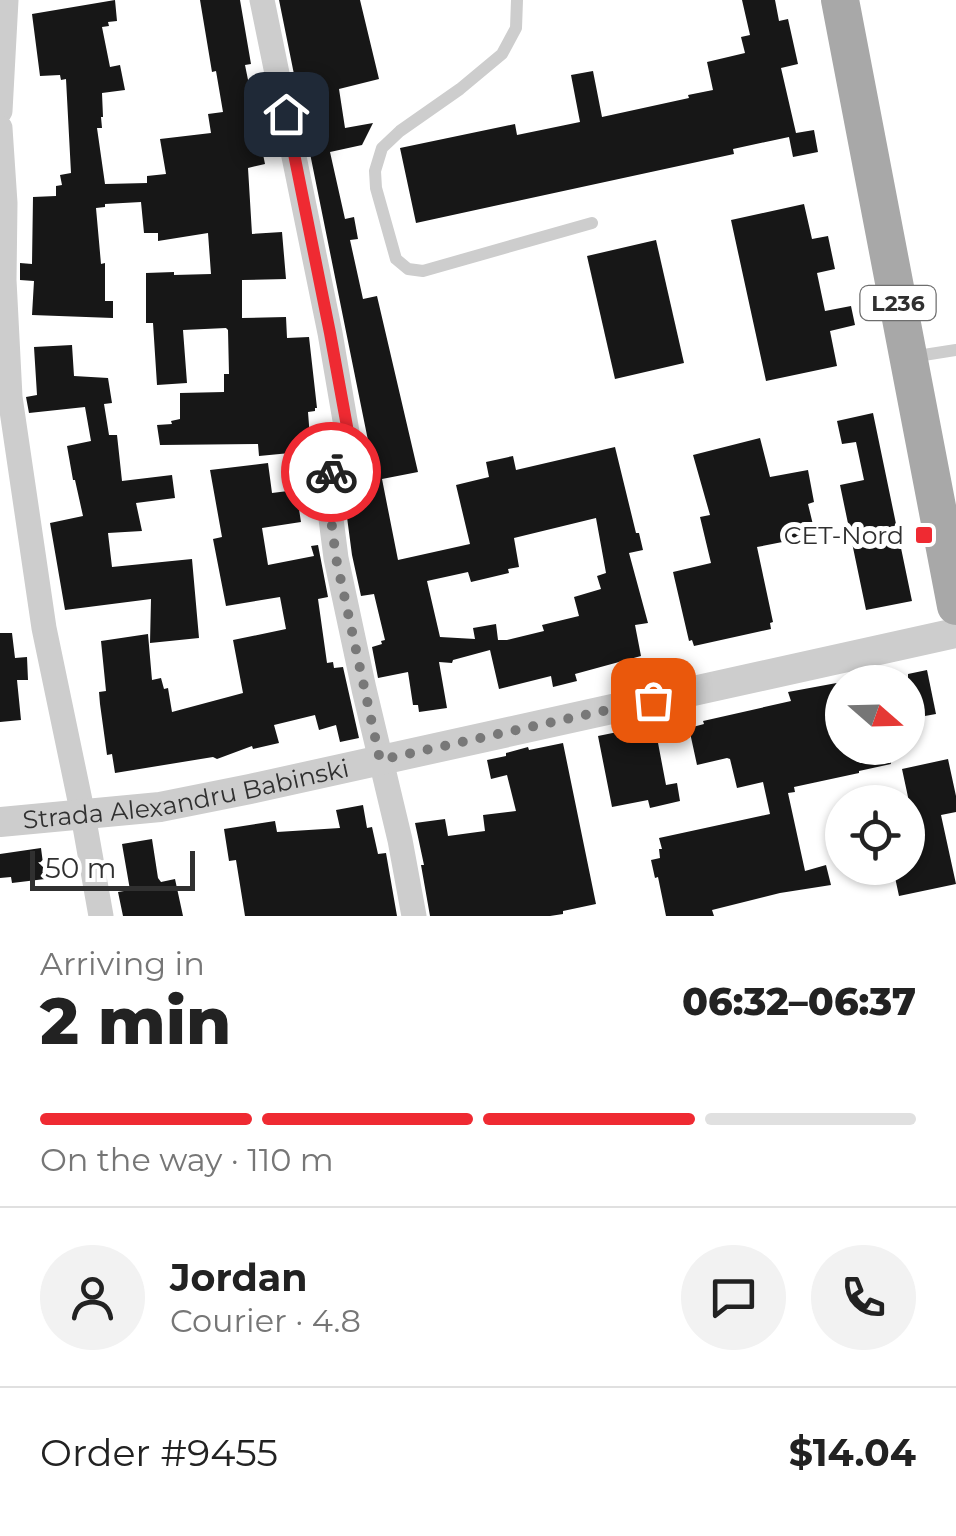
<!DOCTYPE html>
<html lang="en">
<head>
<meta charset="utf-8">
<style>
	:root { --surface:#fff; --page:#f2f2f2; --text:#222; --muted:#767676; --line:#e0e0e0; --accent:#ef2a32 }
	body { margin:0; font-family:Montserrat,sans-serif; background:var(--page); color:var(--text); height:100vh; display:flex; flex-direction:column; font-size:38px; white-space:nowrap }
	* { box-sizing:border-box; margin:0 }
	p { font-size:32px; color:var(--muted) }
	.icon { flex:none; width:55px; height:55px; fill:none; stroke:currentColor; stroke-width:2; stroke-linecap:round; stroke-linejoin:round }
	.map { position:relative; height:916px; overflow:hidden }
	.details { display:flex; flex-direction:column; background:var(--surface); flex:1 }
	.details>* { flex:none }
	.needle { width:65px; rotate:110deg }
	.buttons { position:absolute; left:825px; top:665px; display:grid; gap:20px }
	.buttons a { display:grid; place-items:center; width:100px; height:100px; border-radius:50%; background:var(--surface); box-shadow:0 2px 8px #0004; font-size:50px }
	.scale { position:absolute; left:30px; bottom:25px; width:165px; box-sizing:border-box; padding-left:10px; border:5px solid #303030; border-top:0; font-size:28px; line-height:35px; white-space:nowrap; color:#303030; -webkit-text-stroke:8px #fff; paint-order:stroke }
	.pin { position:absolute; display:grid; place-items:center; width:85px; height:85px; color:#fff; margin:-42px; border-radius:20px; box-shadow:0 5px 15px #0006 }
	.courier { position:absolute; display:grid; place-items:center; width:100px; height:100px; margin:-50px; border:8px solid #ef2a32; border-radius:50%; background:#fff; color:#222; box-shadow:0 2px 12px #0007 }
	.overview em { font-style:normal; font-weight:800 }
	.overview div { display:flex; flex-direction:column-reverse }
	.overview { display:flex; align-items:center; justify-content:space-between; height:170px; padding:0 40px }
	h1 { font-size:65px; font-weight:800; line-height:75px }
	.bar { display:grid; grid-template-columns:repeat(4,1fr); gap:15px 10px; align-content:center; height:120px; padding:0 40px }
	.bar i { height:12px; border-radius:8px; background:var(--line) }
	.bar .current { background:var(--accent) }
	.bar p { grid-column:span 4 }
	.line { display:flex; align-items:center; gap:25px; padding:0 40px; border-top:2px solid var(--line) }
	.line div { flex:1 }
	.round { display:grid; place-items:center; flex:none; width:105px; height:105px; border-radius:52px; background:var(--page) }
	.map>svg:first-child { display:block }
	.building { fill:#171717; fill-rule:evenodd }
	.lines { fill:none; stroke-linecap:round; stroke-linejoin:round }
	.service { stroke:#cdcdcd; stroke-width:12 }
	.minor { stroke:#cdcdcd; stroke-width:25 }
	.tertiary { stroke:#cdcdcd; stroke-width:30 }
	.primary { stroke:#a8a8a8; stroke-width:38 }
	.done { stroke:#787878; stroke-width:10; stroke-dasharray:0 18 }
	.route { stroke:#ef2a32; stroke-width:12 }
	.poi-dot { fill:#ef2a32; stroke:#fff; stroke-width:4 }
	.labels { text-anchor:middle; dominant-baseline:central; stroke-width:10; stroke-linejoin:round; paint-order:stroke }
	.shield { fill:#fff; stroke:#6e6e6e; stroke-width:2.5 }
	.shield-label { font-size:22px; font-weight:bold; fill:#303030 }
	.poi-label { font-size:25px; fill:#303030; stroke:#fff; text-anchor:end }
	.street-label { font-size:25px; fill:#303030; stroke:#fff }
</style>
</head>
<body>
<div class="map">
<svg width="956" height="916" viewBox="0 0 956 916">
	<rect width="100%" height="100%" fill="#fff"/>
	<g class="building">
		<polygon points="115,0 117,21 108,22 109,26 102,27 110,67 120,65 125,90 102,93 103,117 101,117 102,128 97,128 105,184 147,183 147,176 166,174 160,139 211,133 208,114 223,112 216,71 212,72 200,0 240,0 251,64 245,65 265,164 248,168 252,234 282,232 286,279 242,280 242,318 286,317 287,338 309,337 317,408 315,408 315,411 308,412 311,451 259,456 258,444 160,445 157,425 172,424 171,421 180,419 180,393 224,392 224,374 229,374 228,330 226,328 183,330 187,383 157,385 153,323 146,323 146,273 174,272 174,275 211,274 208,233 158,241 158,233 144,233 141,202 105,204 105,207 96,208 101,264 105,263 105,301 113,301 113,318 32,315 34,281 20,280 20,263 32,264 33,197 56,196 56,186 62,185 60,175 71,173 66,79 61,80 60,75 40,76 32,14"/>
		<path d="M 279,0 L 360,0 L 379,79 L 339,89 L 345,128 L 373,123 L 362,145 L 330,152 L 345,219 L 354,217 L 358,239 L 350,240 L 363,299 L 377,296 L 418,472 L 382,479 L 398,560 L 470,544 L 456,485 L 489,477 L 486,462 L 513,456 L 516,470 L 615,447 L 636,533 L 639,533 L 643,550 L 629,553 L 648,623 L 635,625 L 641,656 L 575,674 L 577,681 L 553,687 L 551,676 L 499,689 L 490,650 L 453,660 L 452,663 L 439,662 L 447,708 L 419,712 L 418,705 L 413,705 L 408,672 L 378,678 L 372,647 L 382,644 L 381,641 L 385,640 L 374,594 L 361,596 L 352,555 L 345,502 L 345,482 L 375,475 ZM 596,518 L 606,573 L 597,576 L 601,589 L 574,597 L 579,616 L 542,625 L 544,631 L 507,640 L 498,640 L 496,624 L 473,628 L 475,639 L 440,637 L 427,581 L 468,572 L 471,582 L 509,573 L 508,569 L 519,567 L 514,538 Z"/>
		<polygon points="742,0 775,0 779,21 788,19 798,64 781,68 796,133 814,130 818,152 793,157 789,137 733,149 734,154 416,223 400,148 515,124 517,135 580,122 571,75 593,71 602,117 689,98 688,95 713,90 707,62 745,53 741,37 750,35"/>
		<polygon points="804,204 812,239 828,236 835,269 817,273 825,311 851,306 855,325 830,331 837,366 766,381 731,220"/>
		<polygon points="656,240 684,363 615,379 587,256"/>
		<polygon points="72,345 74,376 108,378 112,403 104,404 109,435 117,435 122,481 172,475 175,498 136,503 142,531 108,533 112,567 192,559 199,638 150,643 151,599 65,610 50,523 83,516 75,480 73,480 67,446 91,441 85,407 29,413 26,397 37,395 34,347"/>
		<polygon points="873,413 912,601 866,610 840,485 864,480 856,442 842,444 837,421"/>
		<polygon points="760,438 770,477 808,470 814,502 808,504 815,533 808,535 808,537 757,547 773,622 770,623 771,629 694,646 692,640 689,641 673,572 711,563 700,517 710,515 693,455"/>
		<polygon points="268,463 272,493 296,490 301,522 262,528 268,565 314,556 311,546 318,545 328,597 318,599 327,663 333,662 334,668 343,667 359,738 340,742 336,725 319,730 315,715 274,725 279,743 253,749 252,746 217,759 213,757 115,773 112,754 107,755 100,704 99,692 106,691 101,641 148,634 152,680 161,678 164,689 168,688 172,712 243,693 233,640 286,629 280,597 226,606 213,539 222,537 210,470"/>
		<polygon points="0,633 12,633 15,658 27,657 28,680 17,680 21,720 0,722"/>
		<polygon points="927,670 936,714 908,719 908,674"/>
		<polygon points="842,682 842,748 888,748 891,764 859,771 859,773 794,787 795,792 788,793 805,871 826,865 831,885 780,893 712,910 714,916 666,916 658,877 655,878 651,860 660,858 659,849 662,849 659,838 770,814 763,782 737,788 730,759 727,758 697,765 689,728 704,724 703,721 791,701 788,692"/>
		<polygon points="647,726 647,728 655,727 666,785 677,783 680,801 650,808 648,800 612,807 598,736"/>
		<polygon points="563,743 596,904 563,911 563,914 550,916 430,916 421,865 424,865 415,823 445,819 448,836 485,831 483,815 516,811 507,775 491,779 487,760 506,756 506,753 528,747 529,750"/>
		<polygon points="948,759 956,796 956,812 941,815 956,884 899,896 893,868 908,868 908,856 920,853 902,769"/>
		<polygon points="363,805 367,828 372,827 378,854 386,853 397,916 245,916 236,860 229,861 224,829 275,821 277,832 340,828 336,810"/>
		<polygon points="152,839 158,878 161,882 175,879 183,916 123,916 118,892 130,890 122,844"/>
		<polygon points="41,848 45,879 12,883 11,877 0,878 0,854"/>
	</g>
	<g class="lines">
		<g class="service">
			<polyline points="517,0 516,28 502,54 460,89 400,131 382,148 375,171 376,188 396,259 408,269 423,271 592,223"/>
			<polyline points="911,357 956,350"/>
		</g>
		<g class="minor">
			<polyline points="262,0 330,333 347,432 344,451 332,469 329,480 329,503 336,558 364,689 400,840 414,916"/>
			<polyline points="0,111 6,0"/>
			<polyline points="0,128 5,203 4,280 10,397 44,628 83,815 101,916"/>
		</g>
		<path class="tertiary" id="s1" d="M 0,822 L 160,807 L 250,789 L 956,633"/>
		<polyline class="primary" points="840,0 956,606"/>
	</g>
	<g class="lines">
		<polyline class="done" points="331,472 329,503 336,558 380,760 653,700"/>
		<polyline class="route" points="286,114 330,333 348,432 344,450 331,472"/>
	</g>
	<rect class="poi-dot" x="914" y="525" width="20" height="20" rx="5"/>
	<g class="labels">
		<rect class="shield" x="860.5" y="286" width="75" height="34" rx="8"/>
		<g class="shield-label">
			<text x="898" y="303">L236</text>
		</g>
		<g class="poi-label">
			<text x="904" y="535">CET-Nord</text>
		</g>
		<g class="street-label">
			<text stroke="none"><textPath href="#s1" startOffset="188">Strada Alexandru Babinski</textPath></text>
		</g>
	</g>
</svg>
<div class="buttons">
<a><svg class="needle" viewBox="-14 -14 28 28"><path d="M0-13l5 13h-10z" fill="#e53935"/><path d="M0 13l5-13h-10z" fill="#767676"/></svg></a>
<a><svg class="icon" aria-label="locate" viewBox="0 0 24 24"><circle cx="12" cy="12" r="6"/><path d="M12 2v4M12 18v4M2 12h4M18 12h4"/></svg></a>
</div>
<div class="scale">50 m</div>
<div class="pin" style="left:653px;top:700px;background:#ea580c"><svg class="icon" aria-label="bag" viewBox="0 0 24 24"><path d="M5 8h14l-1 12H6zM9 8a3 3 0 0 1 6 0"/></svg></div>
<div class="pin" style="left:286px;top:114px;background:#1f2937"><svg class="icon" aria-label="home" viewBox="0 0 24 24"><path d="M3 11l9-7 9 7M6 9v11h12V9"/></svg></div>
<div class="courier" style="left:331px;top:472px"><svg class="icon" aria-label="bike" viewBox="0 0 24 24"><circle cx="6" cy="16" r="4"/><circle cx="18" cy="16" r="4"/><path d="M6 16l4-8h5l3 8M10 8l3 8H6M13 5h3"/></svg></div>
</div>
<section class="details">
<div class="overview"><div><h1>2 min</h1><p>Arriving in</p></div><em>06:32–06:37</em></div>
<div class="bar"><i class="current"></i><i class="current"></i><i class="current"></i><i></i><p>On the way · 110 m</p></div>
<div class="line" style="height:180px"><a class="round"><svg class="icon" aria-label="person" viewBox="0 0 24 24"><circle cx="12" cy="8" r="4"/><path d="M4 21q1-7 8-7t8 7"/></svg></a><div><b>Jordan</b><p>Courier · 4.8</p></div><a class="round"><svg class="icon" aria-label="chat" viewBox="0 0 24 24"><path d="M4 5h16v11H9l-5 4z"/></svg></a><a class="round"><svg class="icon" aria-label="phone" viewBox="0 0 24 24"><path d="M5 4h4l2 5-3 2q2 4 5 5l2-3 5 2v4C11 20 4 13 5 4z"/></svg></a></div>
<div class="line" style="height:130px"><div>Order #9455</div><b>$14.04</b></div>
</section>
</body>
</html>
